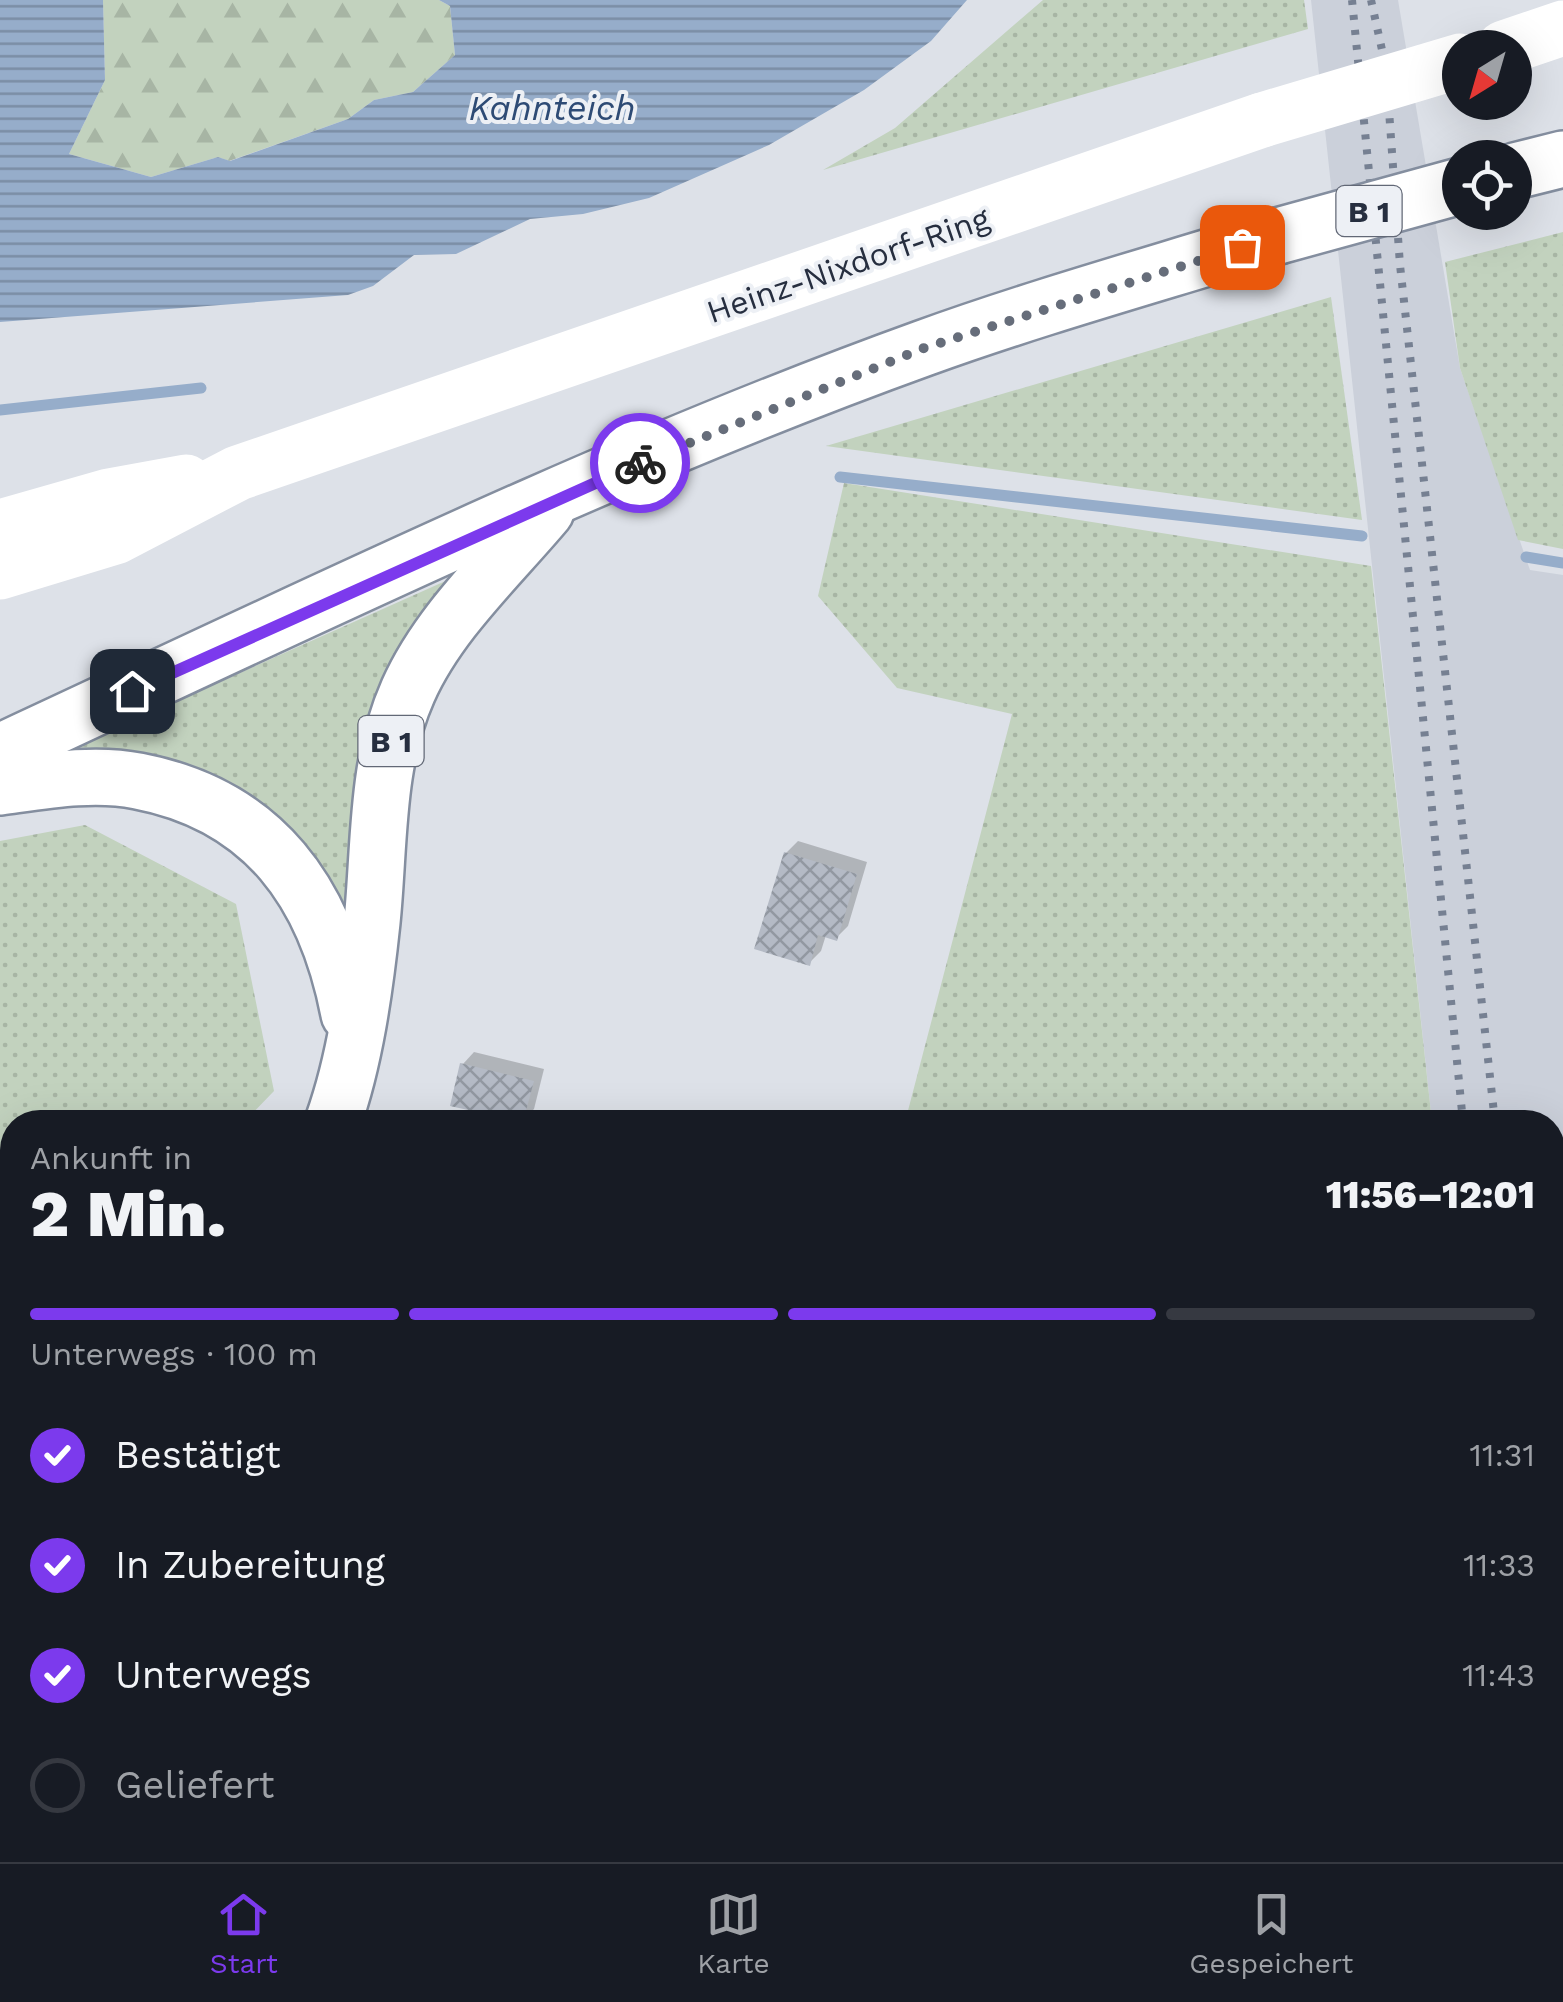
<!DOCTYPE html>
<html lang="de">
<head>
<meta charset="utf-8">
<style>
	:root { --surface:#171b24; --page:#242831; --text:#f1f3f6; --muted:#9ea1a6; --line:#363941; --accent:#7c3aed }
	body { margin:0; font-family:"Work Sans",sans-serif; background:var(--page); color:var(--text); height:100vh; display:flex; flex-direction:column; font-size:38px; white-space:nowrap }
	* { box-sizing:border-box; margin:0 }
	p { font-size:32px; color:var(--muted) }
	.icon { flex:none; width:55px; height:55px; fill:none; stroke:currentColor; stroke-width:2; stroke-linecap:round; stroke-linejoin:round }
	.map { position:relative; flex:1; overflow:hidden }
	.panel { position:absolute; left:0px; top:1110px; width:1565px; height:752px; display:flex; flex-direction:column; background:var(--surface); border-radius:40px 40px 0 0; box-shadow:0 10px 40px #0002 }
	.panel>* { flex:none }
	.needle { width:65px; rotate:217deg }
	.controls { position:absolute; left:1442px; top:30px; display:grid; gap:20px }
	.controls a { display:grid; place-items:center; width:90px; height:90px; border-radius:50%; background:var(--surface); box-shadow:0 10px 40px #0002; font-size:50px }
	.pin { position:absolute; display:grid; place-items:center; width:85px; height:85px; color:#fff; margin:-42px; border-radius:20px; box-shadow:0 5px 15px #0006 }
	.courier { position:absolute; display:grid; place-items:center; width:100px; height:100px; margin:-50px; border:8px solid #7c3aed; border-radius:50%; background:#fff; color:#222; box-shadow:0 2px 12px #0007 }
	.summary em { font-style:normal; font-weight:800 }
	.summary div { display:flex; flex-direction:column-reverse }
	.summary { display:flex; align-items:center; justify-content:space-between; height:170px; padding:0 30px }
	h1 { font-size:65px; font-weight:800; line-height:75px }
	.bar { display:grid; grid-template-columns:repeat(4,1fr); gap:15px 10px; align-content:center; height:120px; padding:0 30px }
	.bar i { height:12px; border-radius:8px; background:var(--line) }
	.bar .on { background:var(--accent) }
	.bar p { grid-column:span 4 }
	ol { padding:0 30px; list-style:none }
	li { display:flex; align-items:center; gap:30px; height:110px }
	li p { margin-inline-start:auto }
	li .icon { padding:10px; border-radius:50%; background:var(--accent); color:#fff; stroke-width:4 }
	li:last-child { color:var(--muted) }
	li i { width:55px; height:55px; border:5px solid var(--line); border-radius:50% }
	.tabs { display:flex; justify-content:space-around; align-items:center; height:140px; border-top:2px solid var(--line); background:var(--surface); font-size:28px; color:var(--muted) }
	.tabs a { display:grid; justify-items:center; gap:5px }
	.tabs .on { color:var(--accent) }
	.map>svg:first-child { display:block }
	.built { fill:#cbd0da }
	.grass { fill:url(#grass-dots) }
	.forest { fill:url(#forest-firs) }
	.water { fill:url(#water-rules) }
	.shadow { fill:#0003 }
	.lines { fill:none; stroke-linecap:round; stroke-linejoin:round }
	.stream { stroke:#96adca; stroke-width:11 }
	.building { fill:url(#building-cross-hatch) }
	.service-casing { stroke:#a2a8b2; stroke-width:25 }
	.minor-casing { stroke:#a2a8b2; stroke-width:45 }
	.trunk-casing { stroke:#848e9f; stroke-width:60 }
	.service { stroke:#f0f2f6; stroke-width:20 }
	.minor { stroke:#f0f2f6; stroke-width:40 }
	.secondary { stroke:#fff; stroke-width:55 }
	.trunk { stroke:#fff; stroke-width:55 }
	.rail { stroke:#768092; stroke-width:8; stroke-dasharray:5 10; stroke-linecap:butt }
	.trunk-bridge-casing { stroke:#848e9f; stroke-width:60; stroke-linecap:butt }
	.secondary-bridge { stroke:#fff; stroke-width:55 }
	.trunk-bridge { stroke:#fff; stroke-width:55 }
	.done { stroke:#666d7a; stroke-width:10; stroke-dasharray:0 18 }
	.route { stroke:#7c3aed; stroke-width:12 }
	.labels { text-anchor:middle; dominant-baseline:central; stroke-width:8; stroke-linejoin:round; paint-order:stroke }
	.shield { fill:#edf0f5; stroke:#626876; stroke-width:2.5 }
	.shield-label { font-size:30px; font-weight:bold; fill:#262e3f }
	.street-label { font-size:32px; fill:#262e3f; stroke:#edf0f5 }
	.water-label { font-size:35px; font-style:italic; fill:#2e4b75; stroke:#edf0f5 }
</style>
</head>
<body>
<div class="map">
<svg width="1563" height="1862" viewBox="0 0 1563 1862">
	<defs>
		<pattern id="grass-dots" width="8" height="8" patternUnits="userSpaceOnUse" patternTransform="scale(2.5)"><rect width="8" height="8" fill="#c2d2be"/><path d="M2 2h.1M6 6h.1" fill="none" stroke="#a7b5a4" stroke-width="1.8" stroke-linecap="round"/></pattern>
		<pattern id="forest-firs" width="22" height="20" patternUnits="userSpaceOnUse" patternTransform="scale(2.5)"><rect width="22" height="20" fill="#c2d2be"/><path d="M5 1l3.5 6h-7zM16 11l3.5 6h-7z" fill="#a7b5a4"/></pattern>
		<pattern id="water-rules" width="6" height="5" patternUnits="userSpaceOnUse" patternTransform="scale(2.5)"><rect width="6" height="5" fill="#96adca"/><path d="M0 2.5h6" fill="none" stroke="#7a8da5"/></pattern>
		<pattern id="building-cross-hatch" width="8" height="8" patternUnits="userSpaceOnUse" patternTransform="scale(2.5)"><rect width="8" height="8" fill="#b4bac5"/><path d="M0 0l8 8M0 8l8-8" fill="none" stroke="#9298a1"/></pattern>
	</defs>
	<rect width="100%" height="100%" fill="#dde1e8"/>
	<g class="built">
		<polygon points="1311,0 1398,0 1460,368 1530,570 1563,575 1563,1862 153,1862 156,1850 1552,1850 1552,1122 1432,1122"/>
		<polygon points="12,1576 12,1788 0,1785 0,1614"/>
	</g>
	<g class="grass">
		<polygon points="1043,0 1304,0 1308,29 823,170 895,128"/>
		<polygon points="1563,232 1563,549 1518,540 1460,368 1445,262"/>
		<polygon points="1331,297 1362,520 826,446"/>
		<polygon points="844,483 1371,566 1432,1122 905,1122 1012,714 897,688 818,596"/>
		<polygon points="450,579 354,958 273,830 0,780"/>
		<polygon points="85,825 236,904 274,1091 244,1122 12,1122 12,1213 0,1215 0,841"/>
		<polygon points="0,1791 12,1794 12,1850 154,1850 151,1862 0,1862"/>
	</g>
	<polygon class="forest" points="103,0 439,0 450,6 455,55 413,92 374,100 348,119 229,161 218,157 151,177 69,154 105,80"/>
	<polygon class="water" points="0,0 103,0 105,80 69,154 151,177 218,157 230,161 348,119 374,100 413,92 455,55 450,6 439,0 967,0 931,41 864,90 769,145 649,198 583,214 530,219 456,254 414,255 373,286 348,295 0,322"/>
	<g class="shadow">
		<polygon points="798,841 867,862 848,926 836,938 826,935 821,951 809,963 786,853"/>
		<polygon points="474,1052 544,1069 534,1109 522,1121 463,1064"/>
		<polygon points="377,1850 632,1850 629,1862 479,1862 437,1851 434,1862 374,1862"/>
		<polygon points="1045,1850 1270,1850 1267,1862 1042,1862"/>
		<polygon points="968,1851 1006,1860 1006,1862 961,1862"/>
	</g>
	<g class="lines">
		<g class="stream">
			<polyline points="0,410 201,388"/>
			<polyline points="840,477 1362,536"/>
			<polyline points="1526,557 1563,563"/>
		</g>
	</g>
	<g class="building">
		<polygon points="784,852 857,874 837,941 818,935 810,966 754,949"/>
		<polygon points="460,1063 534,1081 523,1122 450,1106"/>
		<polygon points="12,1696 12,1760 0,1757 0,1735"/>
		<polygon points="374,1850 616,1850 613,1862 469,1862 429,1852 427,1862 371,1862"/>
		<polygon points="1043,1850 1257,1850 1255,1862 1040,1862"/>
	</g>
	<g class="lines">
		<g class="service-casing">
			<polyline id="service" points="232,1850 229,1858 245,1862"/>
		</g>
		<g class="minor-casing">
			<g id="minor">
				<polyline points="0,1413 12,1417"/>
				<polyline points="0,1544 12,1510"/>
				<polyline points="671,1862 674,1850"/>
			</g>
		</g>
		<g class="trunk-casing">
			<g id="trunk">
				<polyline points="1515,171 1563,159"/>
				<path d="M 0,752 C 304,611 608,462 924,348 C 1040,306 1160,273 1278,236"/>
				<path d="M 0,787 C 44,781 93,772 138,781 C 264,805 326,893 349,1014"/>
				<path d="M 333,1122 C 355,1061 365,988 372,922 C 380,844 375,765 408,691 C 438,623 499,567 546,511"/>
				<polyline points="0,1269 12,1270"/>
			</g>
		</g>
		<use href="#service" class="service"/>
		<use href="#minor" class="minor"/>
		<g class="secondary">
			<polyline points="1504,48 1563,28"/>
			<polyline points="0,527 109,496 186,482"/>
			<polyline points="0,572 115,537 238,473 1262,120"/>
		</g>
		<use href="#trunk" class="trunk"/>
		<g class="rail">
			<polyline points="1352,0 1463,1122"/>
			<polyline points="1371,0 1386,68 1400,265 1495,1122"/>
			<polyline points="1552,1646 1563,1741"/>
			<polyline points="1545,1850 1546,1862"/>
		</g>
		<g class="trunk-bridge-casing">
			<polyline id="trunk-bridge" points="1278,236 1460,186"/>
		</g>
		<polyline class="secondary-bridge" points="1262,120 1460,61"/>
		<use href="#trunk-bridge" class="trunk-bridge"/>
	</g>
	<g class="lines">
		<polyline class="done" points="640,463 924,348 1242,247"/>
		<polyline class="route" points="132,691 640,463"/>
	</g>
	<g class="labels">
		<g class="shield">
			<rect x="1336.5" y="186" width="65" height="50" rx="8"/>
			<rect x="358.5" y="716" width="65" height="50" rx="8"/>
		</g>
		<g class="shield-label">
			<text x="1369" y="211">B 1</text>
			<text x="391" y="741">B 1</text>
		</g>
		<g class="street-label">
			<text transform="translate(848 265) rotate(-19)">Heinz-Nixdorf-Ring</text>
		</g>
		<g class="water-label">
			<text x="552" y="108">Kahnteich</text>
		</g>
	</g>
</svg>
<div class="controls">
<a><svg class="needle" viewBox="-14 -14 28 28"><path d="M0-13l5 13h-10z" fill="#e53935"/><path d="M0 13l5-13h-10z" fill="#9ea1a6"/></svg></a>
<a><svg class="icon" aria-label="locate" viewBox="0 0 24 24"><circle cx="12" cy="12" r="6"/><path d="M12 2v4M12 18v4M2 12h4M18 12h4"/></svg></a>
</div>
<div class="pin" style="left:1242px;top:247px;background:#ea580c"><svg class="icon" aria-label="bag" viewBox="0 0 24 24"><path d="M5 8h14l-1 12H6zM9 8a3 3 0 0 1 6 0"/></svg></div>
<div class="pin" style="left:132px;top:691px;background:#1f2937"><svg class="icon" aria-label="home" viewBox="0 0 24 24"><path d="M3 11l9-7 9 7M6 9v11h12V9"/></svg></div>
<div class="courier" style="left:640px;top:463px"><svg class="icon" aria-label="bike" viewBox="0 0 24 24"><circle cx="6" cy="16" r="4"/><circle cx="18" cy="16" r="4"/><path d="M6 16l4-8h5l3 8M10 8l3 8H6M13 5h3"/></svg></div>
<section class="panel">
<div class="summary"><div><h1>2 Min.</h1><p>Ankunft in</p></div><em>11:56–12:01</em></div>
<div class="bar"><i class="on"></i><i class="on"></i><i class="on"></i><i></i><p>Unterwegs · 100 m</p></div>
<ol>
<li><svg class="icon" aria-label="check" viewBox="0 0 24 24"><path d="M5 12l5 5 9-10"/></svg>Bestätigt<p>11:31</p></li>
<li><svg class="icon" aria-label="check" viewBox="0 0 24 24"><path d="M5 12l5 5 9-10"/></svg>In Zubereitung<p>11:33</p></li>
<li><svg class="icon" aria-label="check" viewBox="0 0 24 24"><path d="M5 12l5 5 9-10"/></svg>Unterwegs<p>11:43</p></li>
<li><i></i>Geliefert</li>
</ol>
</section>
</div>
<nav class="tabs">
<a class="on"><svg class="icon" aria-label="home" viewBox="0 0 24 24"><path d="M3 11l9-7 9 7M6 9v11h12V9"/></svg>Start</a>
<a><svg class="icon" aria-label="map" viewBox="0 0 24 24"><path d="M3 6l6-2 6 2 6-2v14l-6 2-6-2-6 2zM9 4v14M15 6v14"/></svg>Karte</a>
<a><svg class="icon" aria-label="saved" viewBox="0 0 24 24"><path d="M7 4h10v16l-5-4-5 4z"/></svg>Gespeichert</a>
</nav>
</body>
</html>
